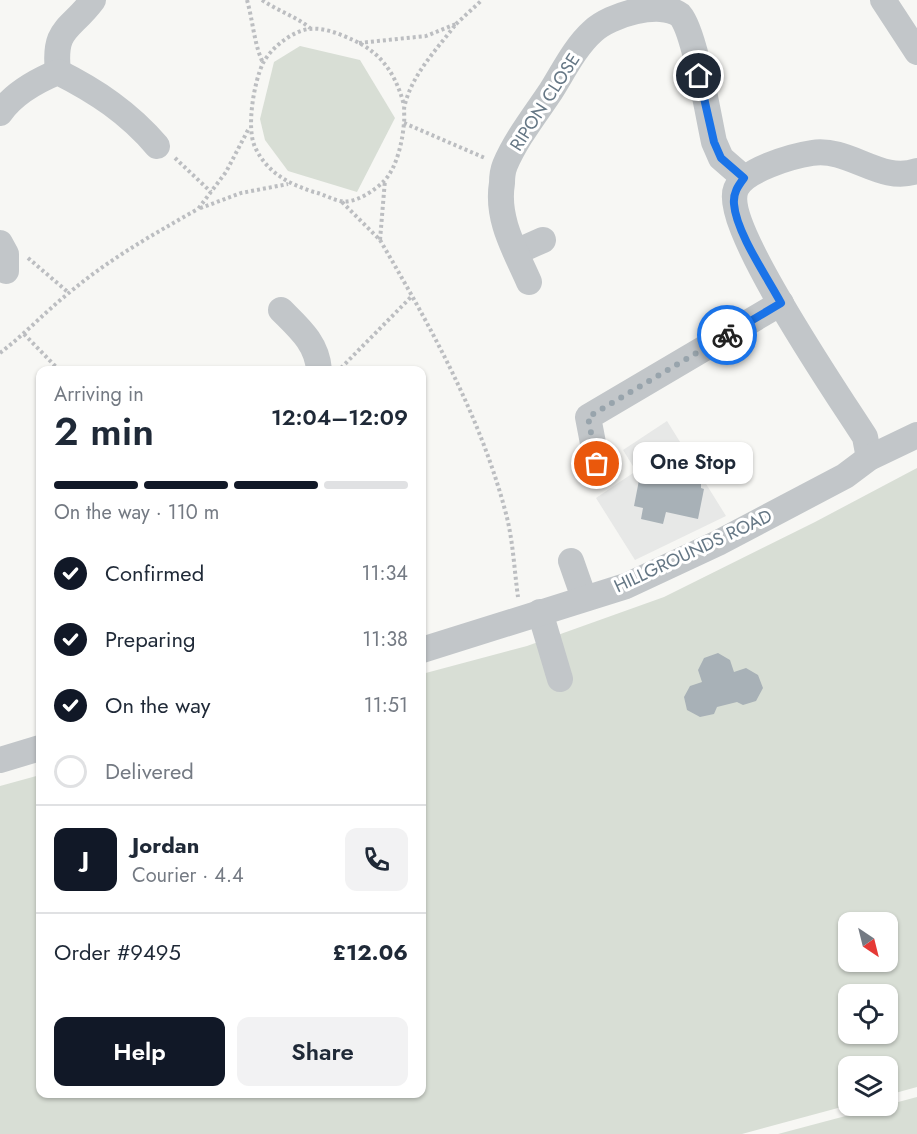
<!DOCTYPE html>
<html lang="en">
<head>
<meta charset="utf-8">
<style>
	:root { --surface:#fff; --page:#f2f2f3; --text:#1f2937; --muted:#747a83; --line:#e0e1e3; --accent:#111827 }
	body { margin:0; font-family:Jost,sans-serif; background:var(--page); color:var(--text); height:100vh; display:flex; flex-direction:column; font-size:22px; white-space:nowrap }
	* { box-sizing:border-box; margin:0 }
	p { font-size:20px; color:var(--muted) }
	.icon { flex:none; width:33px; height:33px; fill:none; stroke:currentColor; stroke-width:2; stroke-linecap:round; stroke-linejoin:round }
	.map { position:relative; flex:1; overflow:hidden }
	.panel { position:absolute; left:36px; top:366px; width:390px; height:732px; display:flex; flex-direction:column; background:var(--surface); border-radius:12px; box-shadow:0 2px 4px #0004 }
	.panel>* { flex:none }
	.needle { width:39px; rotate:145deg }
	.fabs { position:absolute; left:838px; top:912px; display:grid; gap:12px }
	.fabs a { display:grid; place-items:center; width:60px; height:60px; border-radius:12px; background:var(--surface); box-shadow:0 2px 4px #0004; font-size:30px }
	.pin { position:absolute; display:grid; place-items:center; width:51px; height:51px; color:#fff; margin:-26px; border:3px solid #fff; border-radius:50%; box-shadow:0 2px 6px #0007 }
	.courier { position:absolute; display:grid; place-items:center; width:60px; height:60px; margin:-30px; border:4px solid #1a73e8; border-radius:50%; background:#fff; color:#222; box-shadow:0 2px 8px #0007 }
	.bubble { position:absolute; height:42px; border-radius:12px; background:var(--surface); box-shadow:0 2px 4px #0004; font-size:20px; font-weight:600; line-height:42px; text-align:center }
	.summary em { font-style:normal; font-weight:600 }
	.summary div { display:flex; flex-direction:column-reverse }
	.summary { display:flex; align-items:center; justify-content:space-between; height:102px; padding:0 18px }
	h1 { font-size:39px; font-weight:600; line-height:45px }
	.bar { display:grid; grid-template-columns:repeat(4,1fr); gap:9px 6px; align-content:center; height:72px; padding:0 18px }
	.bar i { height:8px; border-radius:4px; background:var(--line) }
	.bar .selected { background:var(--accent) }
	.bar p { grid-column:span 4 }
	.line { display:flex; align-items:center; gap:15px; padding:0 18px; border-top:2px solid var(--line) }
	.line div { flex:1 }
	.round { display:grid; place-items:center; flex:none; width:63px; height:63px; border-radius:12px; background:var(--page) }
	ol { padding:0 18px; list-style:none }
	li { display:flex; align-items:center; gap:18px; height:66px }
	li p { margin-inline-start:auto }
	li .icon { padding:6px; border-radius:50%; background:var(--accent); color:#fff; stroke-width:4 }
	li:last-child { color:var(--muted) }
	li i { width:33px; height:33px; border:3px solid var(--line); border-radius:50% }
	.cta { display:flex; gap:12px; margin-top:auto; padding:12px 18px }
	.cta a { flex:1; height:69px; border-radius:12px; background:var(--accent); color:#fff; font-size:24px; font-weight:600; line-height:69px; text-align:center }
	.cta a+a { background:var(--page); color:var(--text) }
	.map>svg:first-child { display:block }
	.built { fill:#e7e8e7 }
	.green { fill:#d8ded5; fill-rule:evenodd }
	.building { fill:#a8b1b7 }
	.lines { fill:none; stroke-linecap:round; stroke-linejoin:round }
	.path { stroke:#bcbec1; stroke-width:4; stroke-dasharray:3 3; stroke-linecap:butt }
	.minor { stroke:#c2c6c9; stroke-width:26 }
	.done { stroke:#98a4ac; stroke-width:6; stroke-dasharray:0 10.8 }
	.route { stroke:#1a73e8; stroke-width:8 }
	.labels { text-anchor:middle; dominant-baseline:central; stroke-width:6; stroke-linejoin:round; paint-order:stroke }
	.street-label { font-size:18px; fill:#657785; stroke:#fff }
</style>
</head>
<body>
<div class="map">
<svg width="917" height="1134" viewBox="0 0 917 1134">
	<rect width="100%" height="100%" fill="#f7f7f4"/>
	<polygon class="built" points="667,421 726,516 635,560 596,498 636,471 623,450"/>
	<g class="green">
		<polygon points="300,46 360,60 395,118 357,192 288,171 265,140 260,119 274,62"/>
		<path d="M 917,468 L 917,1087 L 888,1095 L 888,1066 L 849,1066 L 849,1105 L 742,1134 L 0,1134 L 0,786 L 40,775 L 40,1094 L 422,1094 L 422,674 L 527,646 L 664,597 L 815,522 ZM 849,922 L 888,922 L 888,962 L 849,962 ZM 849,994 L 888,994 L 888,1034 L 849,1034 Z"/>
		<polygon points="917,1097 917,1134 778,1134"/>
	</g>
	<g class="building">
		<polygon points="670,465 697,470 695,483 701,484 701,488 704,489 698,519 666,512 663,524 641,519 643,508 634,506 640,475 667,481"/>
		<polygon points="718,653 730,660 734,672 746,668 758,675 763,688 756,701 743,705 737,702 717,707 714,714 700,717 687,710 684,697 690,686 702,682 698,670 704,658"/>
	</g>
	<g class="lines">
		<g class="path">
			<path d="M 247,0 C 253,21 254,44 263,63"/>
			<path d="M 262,0 C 278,11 295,16 310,28"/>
			<polyline points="456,24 482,0"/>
			<path d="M 359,43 L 426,36 L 456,24 C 438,48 413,73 405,104 C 403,109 405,116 404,122 C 403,139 397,168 384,181 C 374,191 355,204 340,201 C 331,199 323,194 314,192 C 289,184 267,173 255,147 C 246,128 254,82 263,63 C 271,48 292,31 309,29 C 323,27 340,34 353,40 C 382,53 396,75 404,105"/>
			<polyline points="404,123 485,158"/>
			<polyline points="248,130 226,172 198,209 241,193 288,184"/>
			<polyline points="175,158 211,192"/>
			<polyline points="342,202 380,240 385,180"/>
			<path d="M 380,240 C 430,326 479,413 505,510 C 513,538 514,568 518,597"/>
			<polyline points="28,258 69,293"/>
			<polyline points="24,334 59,370"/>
			<path d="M 0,353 C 25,334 46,311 70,292 C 111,258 152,235 198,209"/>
			<polyline points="341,368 412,296"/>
		</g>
		<g class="minor">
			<polyline points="883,0 917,52"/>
			<path d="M 58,72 C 53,27 70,31 93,0"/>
			<path d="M 0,113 C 14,93 36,81 58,72 C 96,91 129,113 157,146"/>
			<polyline points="0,243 6,254 6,271"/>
			<polyline points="516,252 543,240"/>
			<path d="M 529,282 C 515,250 496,219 502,183 C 502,177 503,170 505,165 C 516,139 535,115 551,91 C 563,72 575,47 593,31 C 610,15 660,0 680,15 C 695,32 708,115 714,142 L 721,158 L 744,178"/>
			<path d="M 281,310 C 299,328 317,343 319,370"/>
			<path d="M 869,458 L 865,437 C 841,399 721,225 736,189 C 744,170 792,156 812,153 C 850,147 880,184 917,171"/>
			<polyline points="597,464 588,417 781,303"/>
			<polyline points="571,561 584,598"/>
			<polyline points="540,612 560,679"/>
			<polyline points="422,650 626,586 718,543 845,476 869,458 917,435"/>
			<polyline points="0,760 40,748"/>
		</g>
	</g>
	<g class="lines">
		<polyline class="done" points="597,464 588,417 727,335"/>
		<path class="route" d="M 699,76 L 714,142 L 721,158 L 744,178 C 738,186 733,193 734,204 C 736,232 767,277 781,303 L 727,335"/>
	</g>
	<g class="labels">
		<g class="street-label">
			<text transform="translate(545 102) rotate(-57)">RIPON CLOSE</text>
			<text transform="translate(693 551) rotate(-25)">HILLGROUNDS ROAD</text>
		</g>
	</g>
</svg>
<div class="fabs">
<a><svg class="needle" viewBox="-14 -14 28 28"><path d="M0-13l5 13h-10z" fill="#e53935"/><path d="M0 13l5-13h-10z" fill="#747a83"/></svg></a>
<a><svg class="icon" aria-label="locate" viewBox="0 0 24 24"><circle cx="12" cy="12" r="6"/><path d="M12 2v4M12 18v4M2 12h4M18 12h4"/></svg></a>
<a><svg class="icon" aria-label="layers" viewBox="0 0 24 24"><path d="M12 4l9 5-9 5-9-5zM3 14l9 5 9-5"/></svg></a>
</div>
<div class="pin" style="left:597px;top:464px;background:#ea580c"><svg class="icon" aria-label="bag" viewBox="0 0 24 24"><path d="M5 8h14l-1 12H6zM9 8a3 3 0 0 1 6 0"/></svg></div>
<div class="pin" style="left:699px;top:76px;background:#1f2937"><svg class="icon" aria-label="home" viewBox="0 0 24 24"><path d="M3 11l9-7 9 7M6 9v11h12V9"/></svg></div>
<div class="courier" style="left:727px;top:335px"><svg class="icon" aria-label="bike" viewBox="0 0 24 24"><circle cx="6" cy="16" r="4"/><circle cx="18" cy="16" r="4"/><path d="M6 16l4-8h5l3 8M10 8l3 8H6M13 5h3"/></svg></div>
<div class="bubble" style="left:633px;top:442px;width:120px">One Stop</div>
<section class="panel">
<div class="summary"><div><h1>2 min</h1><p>Arriving in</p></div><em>12:04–12:09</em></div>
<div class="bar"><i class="selected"></i><i class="selected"></i><i class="selected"></i><i></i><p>On the way · 110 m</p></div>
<ol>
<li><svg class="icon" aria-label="check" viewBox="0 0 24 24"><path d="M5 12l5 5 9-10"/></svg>Confirmed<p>11:34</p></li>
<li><svg class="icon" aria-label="check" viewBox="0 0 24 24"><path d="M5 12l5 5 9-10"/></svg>Preparing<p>11:38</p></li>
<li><svg class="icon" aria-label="check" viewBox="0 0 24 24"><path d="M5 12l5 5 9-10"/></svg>On the way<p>11:51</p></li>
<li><i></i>Delivered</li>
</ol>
<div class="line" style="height:108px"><b class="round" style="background:var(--accent);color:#fff">J</b><div><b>Jordan</b><p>Courier · 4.4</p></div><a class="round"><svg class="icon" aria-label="phone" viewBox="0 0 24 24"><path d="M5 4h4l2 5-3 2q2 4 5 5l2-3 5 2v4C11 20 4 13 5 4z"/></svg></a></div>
<div class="line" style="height:78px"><div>Order #9495</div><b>£12.06</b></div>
<div class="cta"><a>Help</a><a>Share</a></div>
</section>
</div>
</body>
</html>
